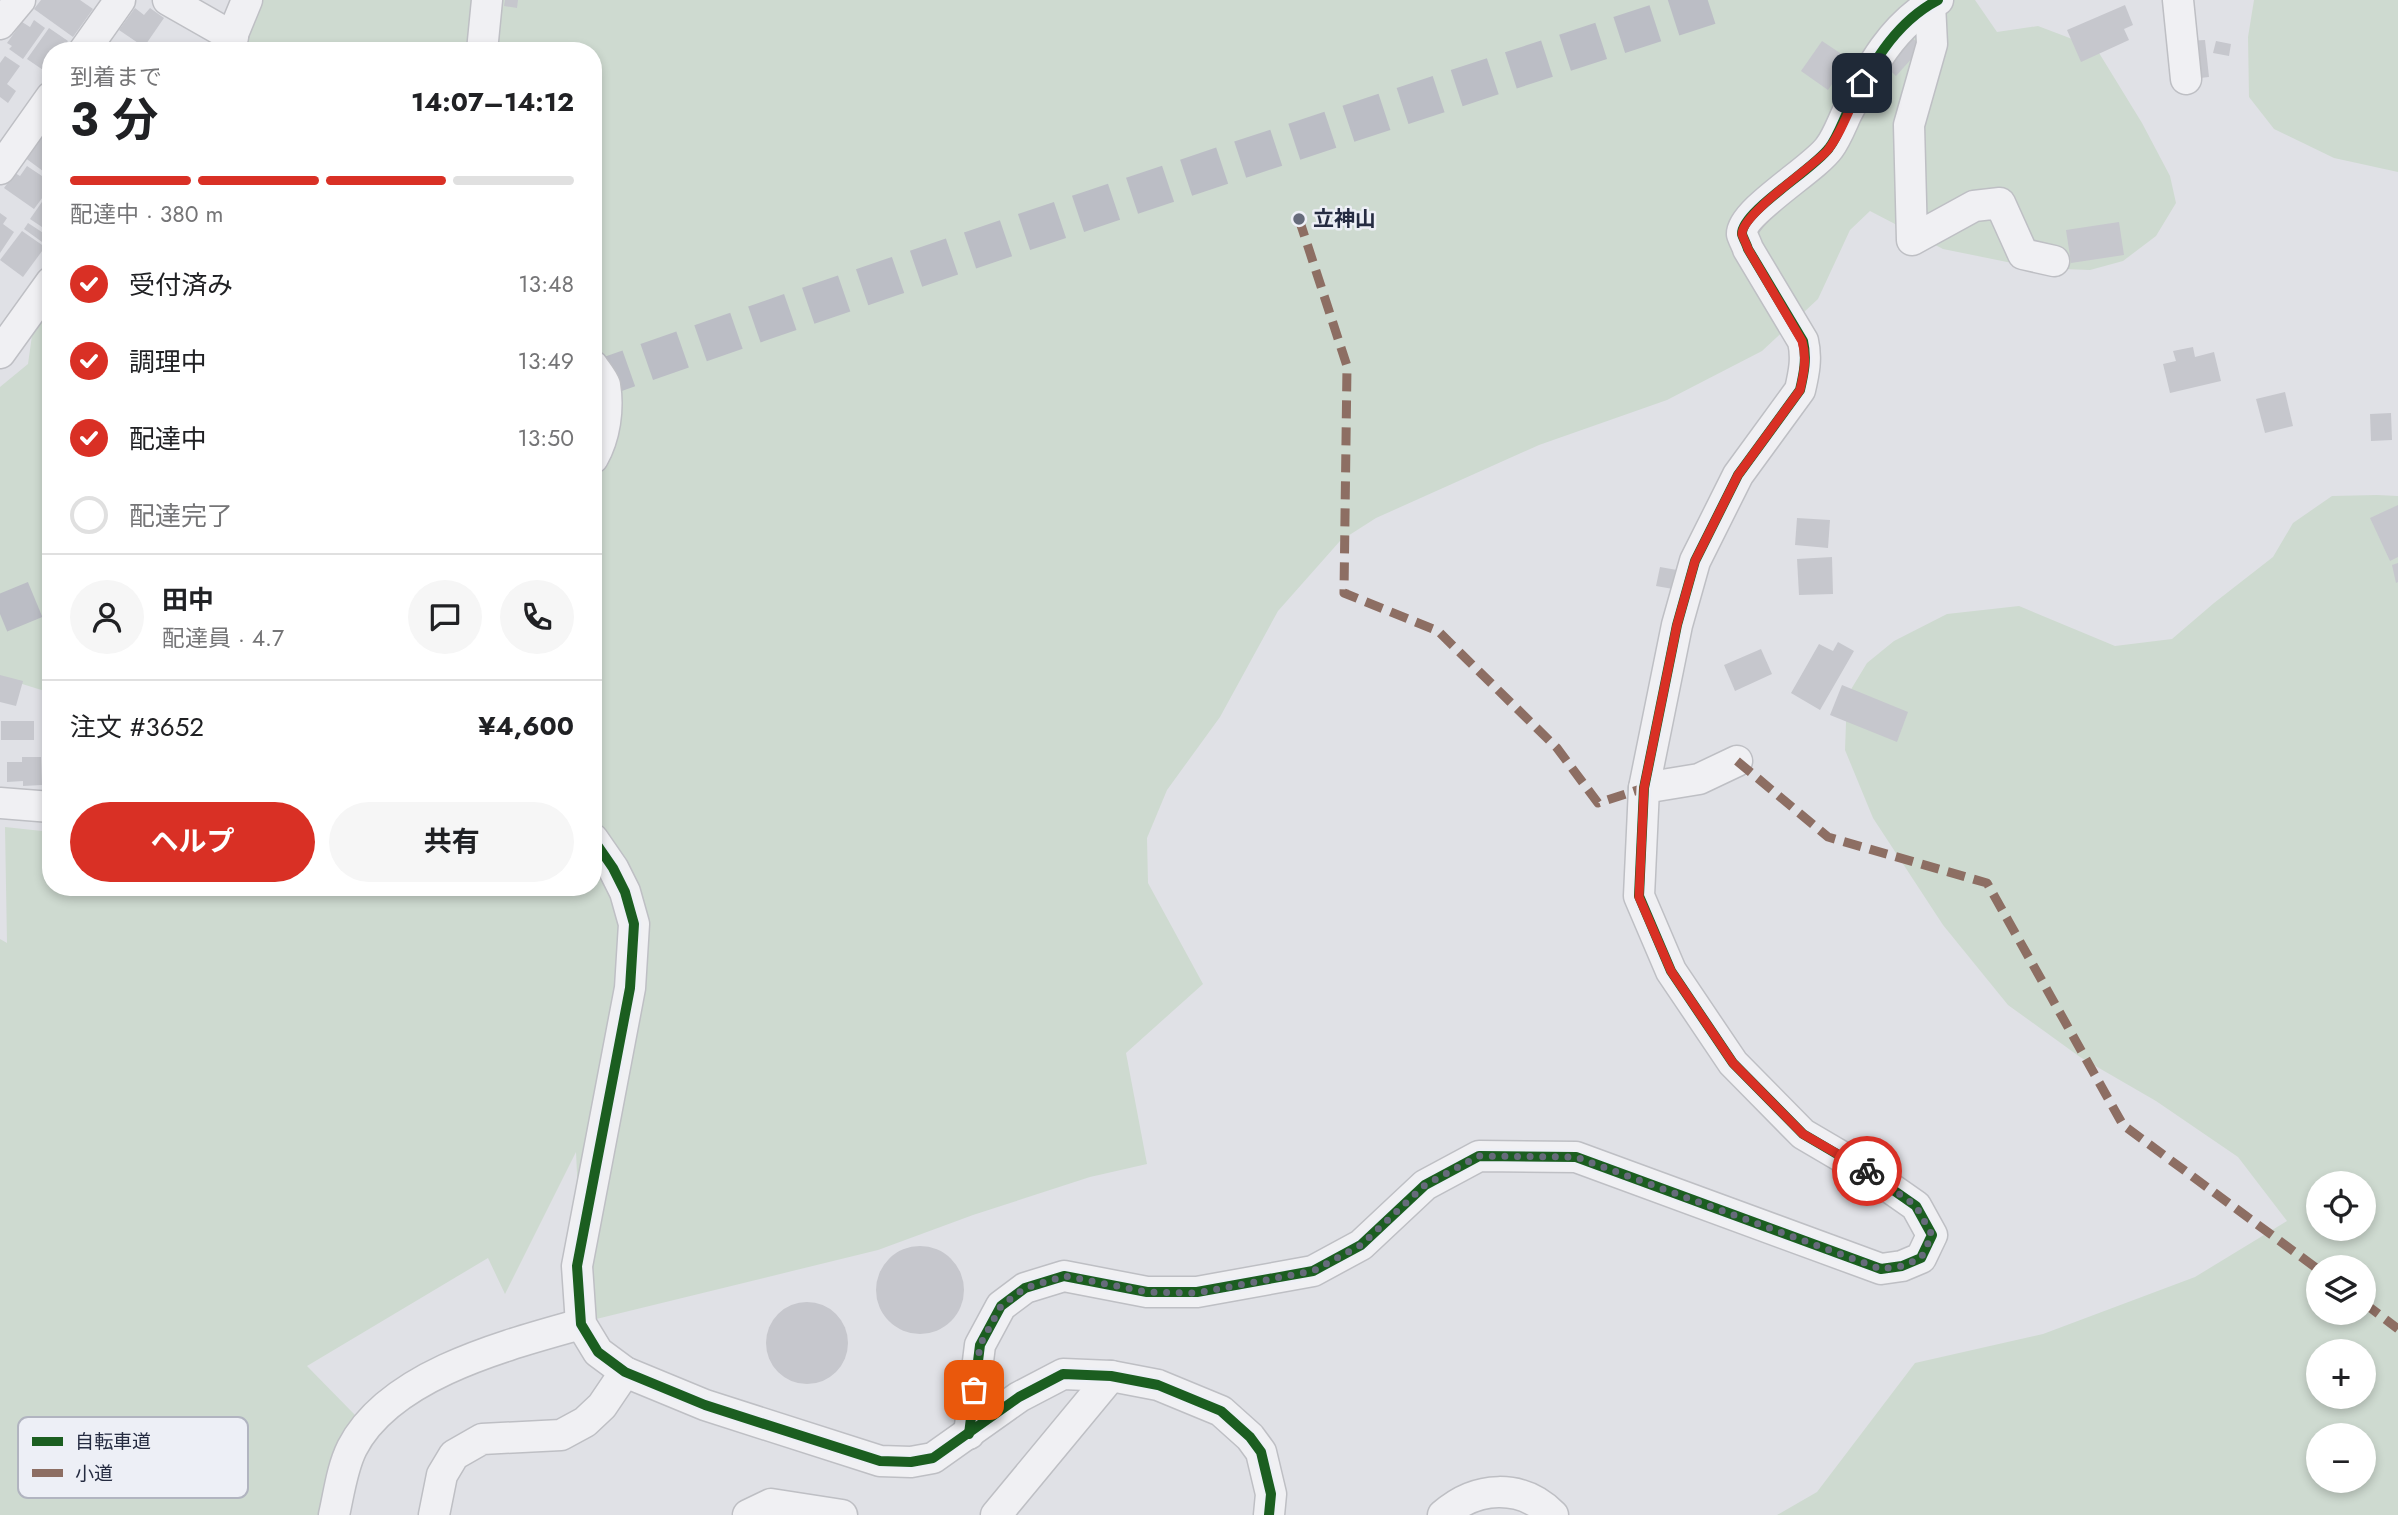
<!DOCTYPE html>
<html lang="ja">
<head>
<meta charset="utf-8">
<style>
	:root { --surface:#fff; --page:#f6f6f6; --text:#202124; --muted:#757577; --line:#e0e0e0; --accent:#d93025 }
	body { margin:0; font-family:Jost,"Noto Sans JP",sans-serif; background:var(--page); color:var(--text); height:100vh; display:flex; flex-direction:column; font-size:26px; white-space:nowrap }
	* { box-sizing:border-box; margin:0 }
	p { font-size:23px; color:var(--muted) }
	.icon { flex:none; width:38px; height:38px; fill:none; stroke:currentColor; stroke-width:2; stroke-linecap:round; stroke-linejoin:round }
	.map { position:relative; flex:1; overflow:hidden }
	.side { position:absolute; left:42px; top:42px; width:560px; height:854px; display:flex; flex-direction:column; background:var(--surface); border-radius:28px; box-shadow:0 4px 10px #0003 }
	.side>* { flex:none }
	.buttons { position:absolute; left:2306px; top:1171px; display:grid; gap:14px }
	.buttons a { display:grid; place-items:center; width:70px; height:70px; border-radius:50%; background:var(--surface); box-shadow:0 4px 10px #0003; font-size:35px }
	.pin { position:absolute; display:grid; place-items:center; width:60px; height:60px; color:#fff; margin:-30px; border-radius:14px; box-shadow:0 4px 10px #0006 }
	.courier { position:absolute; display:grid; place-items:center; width:70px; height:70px; margin:-35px; border:5px solid #d93025; border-radius:50%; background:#fff; color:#222; box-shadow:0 2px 9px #0007 }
	.head em { font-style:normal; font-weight:700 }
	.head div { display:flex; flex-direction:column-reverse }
	.head { display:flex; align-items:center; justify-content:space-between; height:119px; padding:0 28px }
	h1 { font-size:46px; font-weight:700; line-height:52px }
	.bar { display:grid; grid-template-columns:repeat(4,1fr); gap:10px 7px; align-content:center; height:84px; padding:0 28px }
	.bar i { height:9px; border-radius:5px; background:var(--line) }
	.bar .on { background:var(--accent) }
	.bar p { grid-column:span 4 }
	.line { display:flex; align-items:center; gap:18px; padding:0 28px; border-top:2px solid var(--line) }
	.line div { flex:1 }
	.round { display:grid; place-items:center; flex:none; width:74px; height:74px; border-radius:37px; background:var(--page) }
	ol { padding:0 28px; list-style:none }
	li { display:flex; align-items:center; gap:21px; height:77px }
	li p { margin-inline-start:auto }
	li .icon { padding:7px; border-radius:50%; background:var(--accent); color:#fff; stroke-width:4 }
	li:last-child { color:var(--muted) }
	li i { width:38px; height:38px; border:4px solid var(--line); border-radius:50% }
	.primary-button { display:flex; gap:14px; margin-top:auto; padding:14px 28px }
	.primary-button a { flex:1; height:80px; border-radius:42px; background:var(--accent); color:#fff; font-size:28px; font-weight:700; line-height:80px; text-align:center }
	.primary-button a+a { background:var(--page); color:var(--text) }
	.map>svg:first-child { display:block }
	.green { fill:#cedad0; fill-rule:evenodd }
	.building { fill:#c6c7cd }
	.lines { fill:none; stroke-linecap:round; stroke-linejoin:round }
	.highway-tunnel { stroke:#bbbdc5; stroke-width:38; stroke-dasharray:38 19; stroke-linecap:butt }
	.minor-casing { stroke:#bebfc4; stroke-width:33 }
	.minor { stroke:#f0f0f3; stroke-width:30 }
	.quiet { stroke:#8d6e63; stroke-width:9; stroke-dasharray:18 9; stroke-linecap:butt }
	.cycleway-casing { stroke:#edeff6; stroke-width:15 }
	.cycleway { stroke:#1b5e20; stroke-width:10 }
	.done { stroke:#666b7b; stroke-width:7; stroke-dasharray:0 12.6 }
	.route { stroke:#d93025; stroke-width:9 }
	.poi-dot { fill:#666b7b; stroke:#edeff6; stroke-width:2.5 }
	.labels { text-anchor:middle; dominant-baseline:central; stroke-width:5; stroke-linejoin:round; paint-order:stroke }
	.poi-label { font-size:21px; font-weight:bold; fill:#252b41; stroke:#edeff6; text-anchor:start }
	.key { fill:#edeff6; stroke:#b1b4c0; stroke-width:2 }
	.key-label { font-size:19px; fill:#252b41 }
</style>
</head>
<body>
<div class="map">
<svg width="2398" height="1515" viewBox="0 0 2398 1515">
	<rect width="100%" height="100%" fill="#e0e1e6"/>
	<g class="green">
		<polygon points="262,0 1975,0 1997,32 2038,26 2096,48 2142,123 2170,176 2176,203 2156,236 2123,261 2090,270 2037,268 1943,249 1870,211 1850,230 1818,299 1762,351 1667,400 1539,445 1376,518 1340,541 1278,611 1220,717 1167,790 1147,838 1148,883 1203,984 1126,1053 1147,1164 1090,1177 973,1215 878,1250 584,1322 576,1152 505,1294 488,1258 307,1366 355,1415 329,1515 0,1515 0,939 7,943 5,827 51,832 51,887 593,887 593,51 235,51"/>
		<polygon points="2254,0 2398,0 2398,172 2334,158 2274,129 2249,97 2248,37"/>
		<polygon points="51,294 51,693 0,677 0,387 28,364 36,307"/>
		<path d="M 2377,495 L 2398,496 L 2398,1515 L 1777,1515 L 1817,1492 L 1915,1363 L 2043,1334 L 2195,1277 L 2287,1221 L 2238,1157 L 2156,1101 L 2080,1057 L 2008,1005 L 1943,925 L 1873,818 L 1845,750 L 1847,696 L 1867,663 L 1894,641 L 1947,614 L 2019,606 L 2115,646 L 2172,639 L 2214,603 L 2273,557 L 2293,523 L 2332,496 ZM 2319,1183 L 2364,1183 L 2364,1228 L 2319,1228 ZM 2319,1267 L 2364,1267 L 2364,1312 L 2319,1312 ZM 2319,1351 L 2364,1351 L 2364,1396 L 2319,1396 ZM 2319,1435 L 2364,1435 L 2364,1480 L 2319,1480 Z"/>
	</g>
	<g class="building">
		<polygon points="41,0 80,0 93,9 73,37 34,9"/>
		<polygon points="505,0 518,0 517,8 504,6"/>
		<polygon points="2125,5 2133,25 2124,29 2129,40 2081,62 2067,30"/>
		<polygon points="135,8 144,15 150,8 164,18 144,47 119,30"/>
		<polygon points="34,20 45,28 23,59 9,49 12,46 7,43 22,22 30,27"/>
		<polygon points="49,28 68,41 61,51 51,51 51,66 46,72 27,59"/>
		<polygon points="1908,34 1922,47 1896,76 1882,63"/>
		<polygon points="106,39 123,51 105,51 100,48"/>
		<polygon points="2205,40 2209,77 2191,79 2187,41"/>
		<polygon points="1822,41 1849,59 1828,90 1801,71"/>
		<polygon points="2216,41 2231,44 2229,56 2213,53"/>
		<polygon points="5,56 20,66 7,84 16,91 8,103 0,97 0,63"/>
		<polygon points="44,128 51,133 51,171 47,174 24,157 43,135 40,133"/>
		<polygon points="27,166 48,180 46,182 51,186 34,209 4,188 15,173 20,176"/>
		<polygon points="51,189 51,233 30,219"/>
		<polygon points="0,213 7,218 3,224 14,232 0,253"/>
		<polygon points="2119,222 2124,255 2071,263 2066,230"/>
		<polygon points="28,223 51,238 49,247 24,229"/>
		<polygon points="22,231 45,247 23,277 0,260"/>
		<polygon points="2193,347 2195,357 2214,352 2221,381 2170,393 2163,364 2176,361 2173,351"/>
		<polygon points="2285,392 2293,426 2265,433 2256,399"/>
		<polygon points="2391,413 2392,440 2371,441 2370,414"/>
		<polygon points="2398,505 2398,557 2390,561 2370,518"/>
		<polygon points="1797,518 1830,520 1828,548 1795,545"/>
		<polygon points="1832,557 1833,594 1799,595 1797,559"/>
		<polygon points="2398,563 2398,582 2396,583 2392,565"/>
		<polygon points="1660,567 1677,570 1673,589 1656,586"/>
		<polygon points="1838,642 1854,651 1820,710 1791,693 1819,644 1833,651"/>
		<polygon points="1761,649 1772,674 1735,691 1724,665"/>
		<polygon points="0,675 23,681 16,706 0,702"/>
		<polygon points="1842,685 1908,712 1897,742 1830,715"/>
		<polygon points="51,710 51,737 45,737 45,711"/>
		<rect x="1" y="721" width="33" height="19"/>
		<polygon points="22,757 41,757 42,785 23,786 23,781 7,782 7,762 22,762"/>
		<circle cx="920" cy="1290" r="44"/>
		<circle cx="807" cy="1343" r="41"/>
	</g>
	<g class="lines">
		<g class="highway-tunnel">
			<path d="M 593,381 C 969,248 1348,123 1727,0"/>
			<polyline points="0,614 51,593"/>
		</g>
		<g class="minor-casing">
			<g id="minor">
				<polyline points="168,0 233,37"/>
				<polyline points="2178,0 2186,79"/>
				<polyline points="1930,4 1932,44 1909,125 1912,240 1974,206 2000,203 2023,254 2054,261"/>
				<polyline points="0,24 20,0"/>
				<polyline points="84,51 120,0"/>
				<polyline points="226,51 247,0"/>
				<polyline points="482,51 487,0"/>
				<polyline points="0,169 51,97"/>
				<polyline points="0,353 51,282"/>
				<path d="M 593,366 C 597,372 603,379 605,385 C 609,409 605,437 593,458"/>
				<polyline points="1644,788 1699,779 1737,761"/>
				<polyline points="0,803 51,807"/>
				<polyline points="593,839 613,868 625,892 634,924 630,988 577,1266 581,1324 598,1352 625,1372 705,1405 880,1461 911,1462 933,1458 1019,1397 1063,1374 1111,1376 1158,1385 1221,1411 1250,1437 1261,1452 1271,1494 1269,1515"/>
				<path d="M 969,1434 L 980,1345 L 1001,1306 L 1025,1288 L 1064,1276 L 1147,1292 L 1197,1292 L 1313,1271 L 1361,1245 L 1425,1185 L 1479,1156 L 1576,1157 L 1881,1269 L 1902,1266 L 1921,1258 L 1932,1235 L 1916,1206 L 1866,1171 L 1803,1134 L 1733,1063 L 1671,971 L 1639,896 L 1644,788 L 1677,625 L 1695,561 L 1738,475 L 1800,390 C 1804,373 1807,358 1803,341 L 1748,249 C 1747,245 1743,238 1742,234 C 1741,212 1814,169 1829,148 C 1836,139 1841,126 1846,115 C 1869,70 1892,24 1938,0"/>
				<path d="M 334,1515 C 339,1493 342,1468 352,1448 C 390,1374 507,1345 581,1324"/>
				<polyline points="434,1515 442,1475 454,1455 482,1439 561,1435 585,1422 602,1406 625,1372"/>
				<polyline points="748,1515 771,1504 842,1515"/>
				<polyline points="996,1515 1111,1376"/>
				<path d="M 1443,1515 C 1476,1486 1521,1483 1553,1515"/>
			</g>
		</g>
		<use href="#minor" class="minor"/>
		<g class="quiet">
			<polyline points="1299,219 1347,366 1344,593 1438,631 1557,748 1598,803 1644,788"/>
			<polyline points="1737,761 1828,837 1987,883 2123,1125 2319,1270"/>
			<polyline points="2364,1303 2398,1329"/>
		</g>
		<g class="cycleway-casing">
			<g id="cycleway">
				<polyline points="593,839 613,868 625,892 634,924 630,988 577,1266 581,1324 598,1352 625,1372 705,1405 880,1461 911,1462 933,1458 1019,1397 1063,1374 1111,1376 1158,1385 1221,1411 1250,1437 1261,1452 1271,1494 1269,1515"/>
				<path d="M 969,1434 L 980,1345 L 1001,1306 L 1025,1288 L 1064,1276 L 1147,1292 L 1197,1292 L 1313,1271 L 1361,1245 L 1425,1185 L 1479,1156 L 1576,1157 L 1881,1269 L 1902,1266 L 1921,1258 L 1932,1235 L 1916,1206 L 1866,1171 L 1803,1134 L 1733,1063 L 1671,971 L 1639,896 L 1644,788 L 1677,625 L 1695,561 L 1738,475 L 1800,390 C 1804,373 1807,358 1803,341 L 1748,249 C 1747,245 1743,238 1742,234 C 1741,212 1814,169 1829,148 C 1836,139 1841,126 1846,115 C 1869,70 1892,24 1938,0"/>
			</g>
		</g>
		<use href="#cycleway" class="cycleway"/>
	</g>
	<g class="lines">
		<polyline class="done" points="974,1390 980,1345 1001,1306 1025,1288 1065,1276 1147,1292 1197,1293 1313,1271 1361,1245 1425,1185 1479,1156 1576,1157 1881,1269 1902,1266 1921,1258 1932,1235 1916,1206 1867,1171"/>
		<path class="route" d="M 1862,83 C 1852,103 1841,134 1827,151 C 1811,168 1742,214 1742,234 C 1743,238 1747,245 1748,249 L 1802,341 C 1807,358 1804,373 1800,390 L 1738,475 L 1695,561 L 1677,625 L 1644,788 L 1639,897 L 1671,971 L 1733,1063 L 1803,1134 L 1867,1171"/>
	</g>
	<circle class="poi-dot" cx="1299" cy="219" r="7"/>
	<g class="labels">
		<g class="poi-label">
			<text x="1313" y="219">立神山</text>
		</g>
	</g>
	<rect x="18" y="1417" width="230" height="81" rx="10" class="key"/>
	<rect x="32" y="1437" width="31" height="9" fill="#1b5e20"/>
	<rect x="32" y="1469" width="31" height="8" fill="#8d6e63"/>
	<g class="key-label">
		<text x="75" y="1448">自転車道</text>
		<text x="75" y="1480">小道</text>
	</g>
</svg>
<div class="buttons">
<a><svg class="icon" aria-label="locate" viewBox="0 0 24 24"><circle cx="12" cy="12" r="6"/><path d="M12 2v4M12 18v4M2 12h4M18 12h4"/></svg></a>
<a><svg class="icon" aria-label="layers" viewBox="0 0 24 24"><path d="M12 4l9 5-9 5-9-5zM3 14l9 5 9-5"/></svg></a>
<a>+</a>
<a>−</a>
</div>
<div class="pin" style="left:974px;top:1390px;background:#ea580c"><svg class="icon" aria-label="bag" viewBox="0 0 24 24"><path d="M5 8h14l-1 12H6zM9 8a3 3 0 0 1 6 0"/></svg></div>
<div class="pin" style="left:1862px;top:83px;background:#1f2937"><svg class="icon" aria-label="home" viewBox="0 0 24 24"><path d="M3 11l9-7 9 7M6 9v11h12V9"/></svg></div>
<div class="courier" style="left:1867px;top:1171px"><svg class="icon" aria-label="bike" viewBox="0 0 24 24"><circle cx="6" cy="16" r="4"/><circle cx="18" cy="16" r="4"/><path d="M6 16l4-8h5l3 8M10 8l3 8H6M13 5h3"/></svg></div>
<section class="side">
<div class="head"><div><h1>3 分</h1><p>到着まで</p></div><em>14:07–14:12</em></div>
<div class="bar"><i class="on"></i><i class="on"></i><i class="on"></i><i></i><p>配達中 · 380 m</p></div>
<ol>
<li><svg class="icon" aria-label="check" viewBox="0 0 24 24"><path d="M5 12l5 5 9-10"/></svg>受付済み<p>13:48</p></li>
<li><svg class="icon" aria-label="check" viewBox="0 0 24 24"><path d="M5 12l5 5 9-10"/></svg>調理中<p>13:49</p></li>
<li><svg class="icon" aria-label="check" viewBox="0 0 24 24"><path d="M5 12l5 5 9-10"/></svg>配達中<p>13:50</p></li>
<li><i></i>配達完了</li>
</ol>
<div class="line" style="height:126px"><a class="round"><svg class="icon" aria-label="person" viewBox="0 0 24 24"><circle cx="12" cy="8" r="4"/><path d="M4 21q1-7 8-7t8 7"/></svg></a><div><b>田中</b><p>配達員 · 4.7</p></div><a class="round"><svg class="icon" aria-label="chat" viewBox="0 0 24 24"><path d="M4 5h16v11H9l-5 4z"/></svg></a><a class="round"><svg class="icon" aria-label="phone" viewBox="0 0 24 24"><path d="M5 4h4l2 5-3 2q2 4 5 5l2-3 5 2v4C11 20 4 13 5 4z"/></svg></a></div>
<div class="line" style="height:91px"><div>注文 #3652</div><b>¥4,600</b></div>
<div class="primary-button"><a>ヘルプ</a><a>共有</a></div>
</section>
</div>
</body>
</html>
